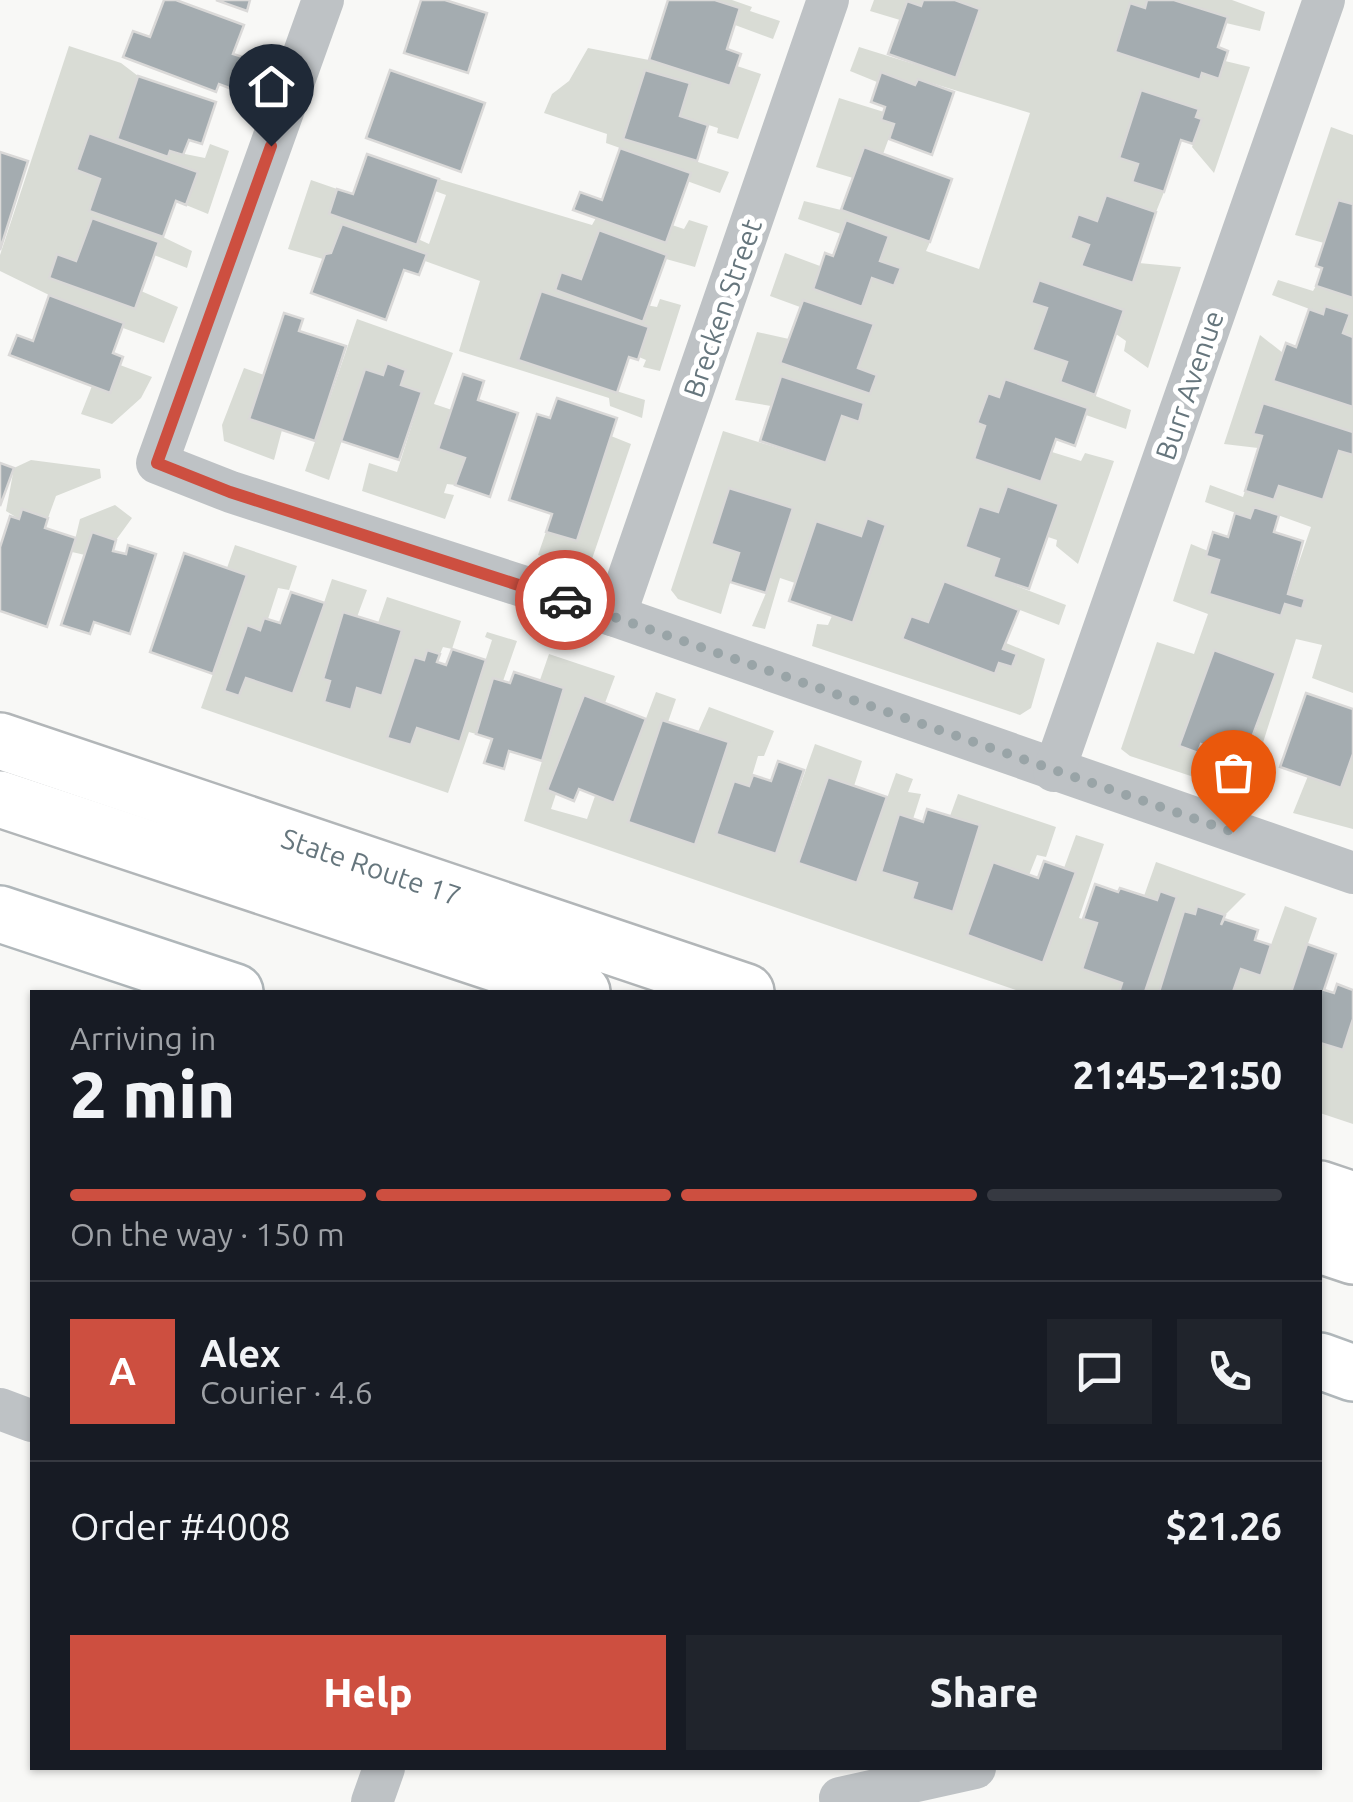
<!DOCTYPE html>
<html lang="en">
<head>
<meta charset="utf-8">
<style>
	:root { --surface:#171b24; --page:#20242c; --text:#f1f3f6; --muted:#9ea1a6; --line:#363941; --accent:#cd4f40 }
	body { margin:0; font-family:Ubuntu,sans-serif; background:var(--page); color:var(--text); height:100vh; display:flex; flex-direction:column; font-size:38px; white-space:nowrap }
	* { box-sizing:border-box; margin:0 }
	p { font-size:32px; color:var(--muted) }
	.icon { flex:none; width:55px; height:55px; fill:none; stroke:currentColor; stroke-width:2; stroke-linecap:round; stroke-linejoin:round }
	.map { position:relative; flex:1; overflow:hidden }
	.drawer { position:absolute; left:30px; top:990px; width:1292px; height:780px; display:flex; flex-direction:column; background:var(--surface); border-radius:0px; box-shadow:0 2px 8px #0004 }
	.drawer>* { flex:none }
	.pin { position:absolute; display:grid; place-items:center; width:85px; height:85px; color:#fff; margin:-102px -42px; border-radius:50% 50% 50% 0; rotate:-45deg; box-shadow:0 0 10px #0007 }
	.pin .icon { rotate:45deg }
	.courier { position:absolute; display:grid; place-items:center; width:100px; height:100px; margin:-50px; border:8px solid #cd4f40; border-radius:50%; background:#fff; color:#222; box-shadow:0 2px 12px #0007 }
	.headline em { font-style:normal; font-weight:800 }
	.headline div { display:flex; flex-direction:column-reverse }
	.headline { display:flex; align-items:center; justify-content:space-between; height:170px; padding:0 40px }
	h1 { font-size:65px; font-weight:800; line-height:75px }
	.bar { display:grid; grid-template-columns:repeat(4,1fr); gap:15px 10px; align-content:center; height:120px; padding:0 40px }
	.bar i { height:12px; border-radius:8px; background:var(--line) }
	.bar .current { background:var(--accent) }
	.bar p { grid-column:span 4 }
	.line { display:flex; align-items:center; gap:25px; padding:0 40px; border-top:2px solid var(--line) }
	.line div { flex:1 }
	.round { display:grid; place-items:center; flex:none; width:105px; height:105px; border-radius:0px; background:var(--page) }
	.button { display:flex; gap:20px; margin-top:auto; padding:20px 40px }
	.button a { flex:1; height:115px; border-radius:0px; background:var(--accent); color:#fff; font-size:40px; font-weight:800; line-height:115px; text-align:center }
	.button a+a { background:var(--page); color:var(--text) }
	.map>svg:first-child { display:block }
	.green { fill:#d9dcd5 }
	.building { fill:#a4acb0; stroke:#dad9d8; stroke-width:2.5 }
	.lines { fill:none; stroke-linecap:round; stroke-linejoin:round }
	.secondary-casing { stroke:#b0b7ba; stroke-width:60 }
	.highway-casing { stroke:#b2b6b8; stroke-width:60 }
	.street { stroke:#bec2c5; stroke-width:42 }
	.secondary { stroke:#fff; stroke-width:55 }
	.highway { stroke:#fff; stroke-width:55 }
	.done { stroke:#99a4a7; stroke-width:10; stroke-dasharray:0 18 }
	.route { stroke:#cd4f40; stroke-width:12 }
	.labels { text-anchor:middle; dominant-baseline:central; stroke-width:10; stroke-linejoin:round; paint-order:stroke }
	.street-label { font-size:28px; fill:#66767d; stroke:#fff }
</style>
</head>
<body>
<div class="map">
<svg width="1353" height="1802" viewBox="0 0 1353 1802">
	<rect width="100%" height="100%" fill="#f8f8f6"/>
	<g class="green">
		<polygon points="715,0 732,0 752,7 750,11 780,21 773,39 735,25 740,8"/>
		<polygon points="874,0 923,0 921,6 907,1 900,20 870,11"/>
		<polygon points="955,0 1147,0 1145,8 1130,4 1115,52 1199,80 1202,73 1219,79 1225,61 1250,67 1214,173 1192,147 1202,120 1196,117 1119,157 1138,164 1132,182 1164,192 1156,212 1106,195 1097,221 1078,215 1070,238 1089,245 1082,265 1139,263 1181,267 1148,368 1124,351 1126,341 1116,334 1124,310 1032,303 1047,308 1033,349 1067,362 1060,382 1131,410 1126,429 1086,415 1088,408 1006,379 999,397 987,394 977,422 985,426 974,459 1041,482 1052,452 1081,461 1085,453 1114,461 1078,564 1056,546 1057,540 1048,537 1058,504 1007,487 998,512 979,506 965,546 999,559 993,577 1066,605 1059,625 944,581 928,622 903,639 994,674 999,663 1012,667 1017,655 1003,649 1006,643 1045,659 1031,708 1020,715 812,646 817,624 828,625 832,616 853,622 886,525 868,519 861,536 795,583 780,578 765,629 752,626 766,593 793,509 729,488 711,544 739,553 721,614 678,599 671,590 723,431 826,463 842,416 859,421 864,403 782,376 771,406 735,400 757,332 789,339 781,363 870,394 877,375 858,368 874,325 803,300 800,307 770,296 785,253 820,266 813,289 861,307 872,278 894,286 901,269 880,261 889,236 847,221 841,234 798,219 804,201 841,210 930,242 926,251 979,269 1030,113 918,79 915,85 881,73 877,82 850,71 859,47 956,77 980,9"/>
		<polygon points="1174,0 1232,0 1265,12 1260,31 1226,23"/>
		<polygon points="69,46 121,63 138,76 117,138 168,156 170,151 205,158 210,144 229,151 208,214 186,205 198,172 90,133 76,170 100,179 89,211 163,237 192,251 187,268 154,255 158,242 92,218 76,261 57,255 49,278 134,309 141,291 178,307 164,343 123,328 124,323 49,295 0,271 0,255"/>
		<polygon points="588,48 649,60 730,86 737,66 761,74 738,139 717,133 718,128 680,116 689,83 645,70 624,138 729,172 720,193 687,181 690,173 606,143 607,134 544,113 552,94 569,81"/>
		<polygon points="839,98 884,112 881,120 894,124 883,154 863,148 853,178 816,167"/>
		<polygon points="1331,127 1353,135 1353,204 1338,200 1324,243 1295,235"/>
		<polygon points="439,179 592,225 596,218 665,243 672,225 684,229 689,220 708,226 695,267 666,259 666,255 581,279 561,272 555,289 657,307 660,299 681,305 660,371 643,367 646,360 639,357 649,327 518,360 645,400 642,418 610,406 609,398 459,351 480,281 425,261 427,254 342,224 331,253 325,254 323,259 288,249 311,180 337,189 329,214 416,244 418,239 429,244 446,195 435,191"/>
		<polygon points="1278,280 1313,291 1316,286 1353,298 1353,337 1343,333 1349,313 1326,306 1323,314 1272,295"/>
		<polygon points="357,319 453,353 434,404 452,410 465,458 455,485 447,484 444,493 454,495 445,519 362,491 369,463 397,472 422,393 401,385 406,370 388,363 383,375 365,370 329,480 305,471"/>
		<polygon points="1260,335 1283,353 1274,381 1353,407 1353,432 1264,403 1254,433 1262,436 1258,448 1224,444"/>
		<polygon points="120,365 152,377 141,398 112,424 81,414 92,386 110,392"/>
		<polygon points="244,368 264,375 250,419 282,430 274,460 224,441 222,425"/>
		<polygon points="611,436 631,444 591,562 578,566 538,555 546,532 577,541"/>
		<polygon points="1339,451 1353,455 1353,693 1312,678 1322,645 1296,639 1246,796 1235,792 1275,673 1215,651 1179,746 1210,758 1203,780 1130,756 1121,749 1157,642 1194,654 1208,614 1173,601 1191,544 1208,551 1206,556 1219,560 1209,594 1281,616 1285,604 1302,609 1288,594 1311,527 1255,507 1250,518 1205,502 1210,485 1243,497 1245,491 1274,500 1279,486 1323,500"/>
		<polygon points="31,460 100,469 101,478 56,496 48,518 22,509 19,519 6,511 14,468"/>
		<polygon points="115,505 132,518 116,540 92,532 85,555 72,552 80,519"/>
		<polygon points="235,545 297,566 289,590 278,588 268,619 260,630 247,626 224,691 238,696 246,678 293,694 332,579 367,590 357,617 343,613 323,678 330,681 350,709 357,688 382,695 402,631 378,623 387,597 461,621 452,649 443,647 440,654 427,650 424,660 414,658 388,738 411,745 417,728 459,741 492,640 485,637 487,632 517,641 503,681 493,679 476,734 469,732 448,793 201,708 247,576 227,568"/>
		<polygon points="549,654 615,676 605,703 584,695 548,790 556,794 551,809 587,819 595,796 614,803 656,692 676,699 668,722 662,721 628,822 695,844 729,743 698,732 709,707 774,731 764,756 758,756 749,786 717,835 776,854 815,744 862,761 854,786 828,777 799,863 857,883 896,773 913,779 908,792 921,794 913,819 900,814 881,871 917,883 913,899 953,911 980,826 950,816 958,794 1056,827 1046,857 1037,855 1029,875 993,862 967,935 1042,963 1075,873 1064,868 1076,835 1104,844 1079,918 1097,923 1082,969 1122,983 1119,992 1022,992 524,821 564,688 540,680"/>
		<polygon points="1353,754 1353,829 1293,813 1308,776 1341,788"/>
		<polygon points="1156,862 1246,894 1225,915 1198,906 1195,914 1184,912 1159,992 1145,992 1177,897 1160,891 1157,900 1144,896"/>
		<polygon points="1285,906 1317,918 1291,992 1234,992 1241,969 1260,975"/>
		<polygon points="1353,1019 1353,1124 1320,1113 1320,1043 1343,1050"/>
	</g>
	<g class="building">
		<polygon points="164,0 176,0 244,25 233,54 243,57 232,89 219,84 216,92 123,57 133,31 150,37"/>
		<polygon points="216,0 250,0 247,11"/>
		<polygon points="421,0 445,0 487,13 468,73 404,53"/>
		<polygon points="668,0 715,0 740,8 727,49 741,54 730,86 649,60"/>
		<polygon points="923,0 955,0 980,9 956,78 888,54 907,1 921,6"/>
		<polygon points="1147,0 1174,0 1228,17 1218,47 1228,51 1219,79 1202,73 1200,80 1115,52 1130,3 1145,8"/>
		<polygon points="390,70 485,103 461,172 366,138"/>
		<polygon points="645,70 690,83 680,116 708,125 697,161 623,139"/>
		<polygon points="881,72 915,85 918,79 954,92 932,155 889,139 894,124 881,120 885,107 871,102"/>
		<polygon points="138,76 216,102 202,144 189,140 183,155 170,151 168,157 117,139"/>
		<polygon points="1141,90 1199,109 1196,117 1202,119 1193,144 1181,140 1164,192 1132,182 1138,164 1119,158"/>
		<polygon points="89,133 198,172 186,205 176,201 163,237 89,211 100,179 76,170"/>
		<polygon points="864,147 952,179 930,242 841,210"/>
		<polygon points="620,148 691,173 666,243 573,210 580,192 602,200"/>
		<polygon points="0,152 28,161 0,250"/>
		<polygon points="367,154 439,179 417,245 329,214 337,189 353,194"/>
		<polygon points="1106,195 1156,212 1133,283 1081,266 1089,245 1070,238 1078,214 1097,221"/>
		<polygon points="1338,200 1353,204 1353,298 1316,286 1322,268 1316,266"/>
		<polygon points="92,218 159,242 135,309 49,278 57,254 76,261"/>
		<polygon points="846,220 889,236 880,261 901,268 894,286 872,278 862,307 813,289 825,253 833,256"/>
		<polygon points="342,224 427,254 419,275 404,270 386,320 311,293 325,254 331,253"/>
		<polygon points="599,230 667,255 643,322 555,290 561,272 581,279"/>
		<polygon points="1039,280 1124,310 1095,395 1060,382 1067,362 1032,350 1047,308 1031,303"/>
		<polygon points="541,291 649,327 638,360 629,357 617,393 518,360"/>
		<polygon points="49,295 124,323 113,353 123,357 110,393 9,355 17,335 33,341"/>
		<polygon points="803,300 874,324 858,368 877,375 870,394 780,363"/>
		<polygon points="1325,306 1350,314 1343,333 1353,337 1353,407 1273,381 1286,343 1296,347 1309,309 1323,314"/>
		<polygon points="284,313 303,319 299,331 346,346 315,441 249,419"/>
		<polygon points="387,363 406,370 401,385 422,392 399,460 341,441 365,369 383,375"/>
		<polygon points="463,374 484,381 478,400 518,413 490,497 455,485 465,458 438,449"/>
		<polygon points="781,376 864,403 859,422 842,416 826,463 760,441"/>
		<polygon points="1005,379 1088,408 1075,446 1056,439 1041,482 974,459 985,426 977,423 988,393 999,397"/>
		<polygon points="557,398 617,418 577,541 546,532 552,514 509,500 537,414 550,418"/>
		<polygon points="1263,403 1353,432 1353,455 1339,451 1323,500 1279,486 1274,500 1245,491 1262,436 1253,434"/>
		<polygon points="0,463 14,468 0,506"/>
		<polygon points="1007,486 1059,504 1029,589 993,577 999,559 965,547 979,506 998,512"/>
		<polygon points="729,488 793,508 766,593 730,582 739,553 711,544"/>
		<polygon points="1254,507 1279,515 1274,532 1303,541 1288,594 1305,599 1302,609 1285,604 1281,616 1209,594 1219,560 1206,556 1213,532 1228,537 1235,513 1250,518"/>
		<polygon points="22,509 48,518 45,528 76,538 47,627 0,611 0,547 10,516 19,519"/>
		<polygon points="867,518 886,525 853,623 789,601 816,521 861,536"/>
		<polygon points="92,532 116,540 113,551 126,554 128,545 156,554 130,634 94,622 90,634 61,625"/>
		<polygon points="184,553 247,575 213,674 150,652"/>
		<polygon points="944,581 1019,610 1003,649 1017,654 1012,667 999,663 995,674 902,639 911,616 928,622"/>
		<polygon points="291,592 325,603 293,694 246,678 239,696 224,691 247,625 260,630 264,618 280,623"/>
		<polygon points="343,612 402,630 382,696 357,688 351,710 324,702 330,681 323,679"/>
		<polygon points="452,649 486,660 460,742 417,728 411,745 387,738 414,657 424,660 427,650 440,654 437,662 446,665"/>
		<polygon points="1214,650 1276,673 1247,751 1218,741 1215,749 1201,744 1198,753 1179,746"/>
		<polygon points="514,672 564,688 542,761 509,751 504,769 484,763 492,739 476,734 493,678 510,683"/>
		<polygon points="1306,693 1353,709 1353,754 1341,788 1280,767"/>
		<polygon points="584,695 646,719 614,803 579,789 574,801 547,790"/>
		<polygon points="662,720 729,742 695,845 628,822"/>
		<polygon points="778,761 804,770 776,854 716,834 734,781 749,786 753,775 771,781"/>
		<polygon points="828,777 887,797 857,883 798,863"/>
		<polygon points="927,809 980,825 953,912 912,899 917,883 881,872 899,814 923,822"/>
		<polygon points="1044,861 1076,872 1043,963 967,935 993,862 1038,878"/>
		<polygon points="1095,884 1118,892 1120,888 1157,900 1160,891 1177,897 1145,992 1119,992 1122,983 1082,969 1097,923 1083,919"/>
		<polygon points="1197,906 1225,915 1221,925 1224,919 1258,930 1255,940 1271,945 1261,976 1241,969 1233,992 1159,992 1184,911 1195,914"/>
		<polygon points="1307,944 1336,954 1324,990 1334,993 1337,984 1353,990 1353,1019 1343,1050 1320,1043 1320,992 1291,992"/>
	</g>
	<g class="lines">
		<g class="secondary-casing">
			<g id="secondary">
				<polyline points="0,914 235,992"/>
				<polyline points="1320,1361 1353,1373"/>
			</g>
		</g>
		<g class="highway-casing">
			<g id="highway">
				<path id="s1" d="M 0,741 L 746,992"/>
				<polyline points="0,799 582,992"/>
				<polyline points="1320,1189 1353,1200"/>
				<polyline points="1320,1245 1353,1256"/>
			</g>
		</g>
		<g class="street">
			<polyline points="323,0 157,463 231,492 615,616 1353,873"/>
			<polyline points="615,616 828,0"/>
			<polyline points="1054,771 1324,0"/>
			<polyline points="0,1409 32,1421"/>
			<polyline points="840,1798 975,1768"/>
			<polyline points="372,1802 384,1768"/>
		</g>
		<use href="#secondary" class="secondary"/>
		<use href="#highway" class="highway"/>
	</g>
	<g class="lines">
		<polyline class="done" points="565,600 1233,832"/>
		<polyline class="route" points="271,146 157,463 230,492 565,600"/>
	</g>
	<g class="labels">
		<g class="street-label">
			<text transform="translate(722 308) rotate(-71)">Brecken Street</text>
			<text transform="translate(1189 385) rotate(-71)">Burr Avenue</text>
			<text stroke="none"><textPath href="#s1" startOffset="392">State Route 17</textPath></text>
		</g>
	</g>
</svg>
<div class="pin" style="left:1233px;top:832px;background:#ea580c"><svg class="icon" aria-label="bag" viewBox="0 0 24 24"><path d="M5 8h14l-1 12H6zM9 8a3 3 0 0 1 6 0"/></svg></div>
<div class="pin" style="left:271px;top:146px;background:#1f2937"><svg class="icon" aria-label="home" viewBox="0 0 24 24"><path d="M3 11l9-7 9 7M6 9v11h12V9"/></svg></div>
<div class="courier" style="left:565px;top:600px"><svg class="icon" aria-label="car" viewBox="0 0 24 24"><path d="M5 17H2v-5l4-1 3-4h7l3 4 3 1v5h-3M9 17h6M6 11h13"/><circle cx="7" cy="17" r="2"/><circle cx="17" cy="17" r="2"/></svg></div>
<section class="drawer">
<div class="headline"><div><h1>2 min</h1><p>Arriving in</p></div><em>21:45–21:50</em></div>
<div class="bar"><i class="current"></i><i class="current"></i><i class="current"></i><i></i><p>On the way · 150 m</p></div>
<div class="line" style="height:180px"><b class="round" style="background:var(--accent);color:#fff">A</b><div><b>Alex</b><p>Courier · 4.6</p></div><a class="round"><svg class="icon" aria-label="chat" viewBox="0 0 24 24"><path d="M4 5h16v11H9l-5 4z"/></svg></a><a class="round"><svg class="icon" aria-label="phone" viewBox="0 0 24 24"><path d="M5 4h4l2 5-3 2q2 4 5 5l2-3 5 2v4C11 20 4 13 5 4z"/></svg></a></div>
<div class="line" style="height:130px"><div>Order #4008</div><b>$21.26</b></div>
<div class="button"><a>Help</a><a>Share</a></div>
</section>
</div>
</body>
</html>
